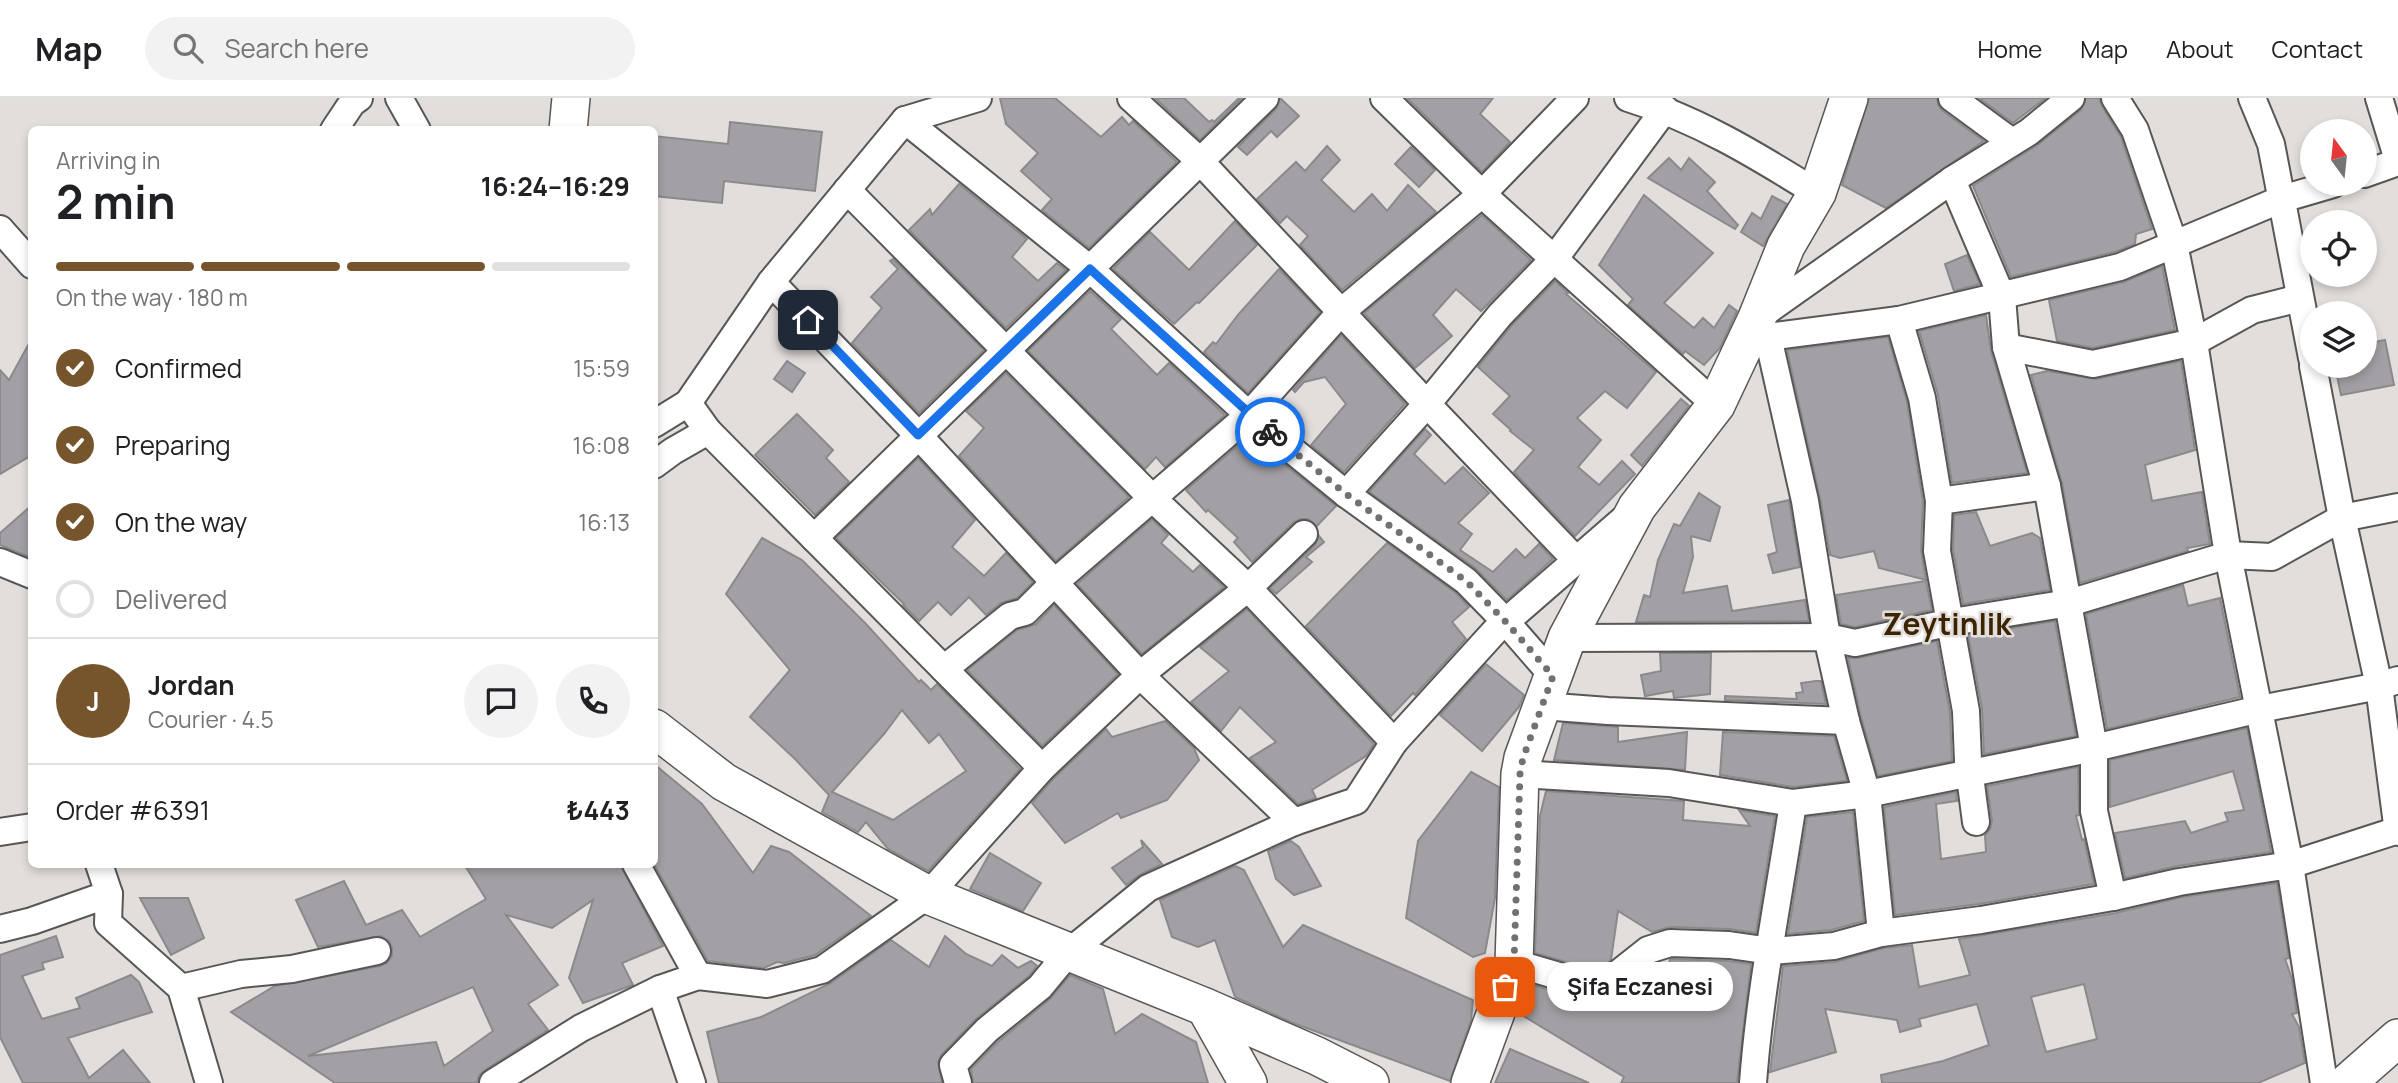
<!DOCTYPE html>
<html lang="en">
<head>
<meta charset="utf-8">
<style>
	:root { --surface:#fff; --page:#f2f2f2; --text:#202124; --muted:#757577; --line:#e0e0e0; --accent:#76552c }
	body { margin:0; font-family:Manrope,sans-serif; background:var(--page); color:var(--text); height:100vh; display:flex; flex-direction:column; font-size:26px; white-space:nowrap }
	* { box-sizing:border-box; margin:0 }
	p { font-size:23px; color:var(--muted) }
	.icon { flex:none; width:38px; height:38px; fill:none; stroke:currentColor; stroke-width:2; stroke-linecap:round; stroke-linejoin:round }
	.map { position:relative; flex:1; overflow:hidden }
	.sheet { position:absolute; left:28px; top:28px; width:630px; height:742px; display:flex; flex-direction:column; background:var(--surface); border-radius:10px; box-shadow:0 4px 10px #0003 }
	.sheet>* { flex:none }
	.needle { width:46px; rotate:345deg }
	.fabs { position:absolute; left:2300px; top:21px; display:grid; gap:14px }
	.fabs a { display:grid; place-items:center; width:77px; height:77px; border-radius:50%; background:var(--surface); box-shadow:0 4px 10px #0003; font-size:35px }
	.pin { position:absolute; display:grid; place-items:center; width:60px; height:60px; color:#fff; margin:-30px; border-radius:14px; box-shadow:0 4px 10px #0006 }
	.courier { position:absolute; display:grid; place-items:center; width:70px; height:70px; margin:-35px; border:5px solid #1a73e8; border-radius:50%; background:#fff; color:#222; box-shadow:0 2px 9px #0007 }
	.bubble { position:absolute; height:49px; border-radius:24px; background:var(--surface); box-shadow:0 4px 10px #0003; font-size:23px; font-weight:700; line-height:49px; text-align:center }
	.overview em { font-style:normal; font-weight:700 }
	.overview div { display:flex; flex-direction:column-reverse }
	.overview { display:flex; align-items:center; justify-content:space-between; height:119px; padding:0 28px }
	h1 { font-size:46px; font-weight:700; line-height:52px }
	.bar { display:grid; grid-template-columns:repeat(4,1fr); gap:10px 7px; align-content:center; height:84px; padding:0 28px }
	.bar i { height:9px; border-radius:5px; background:var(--line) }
	.bar .current { background:var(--accent) }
	.bar p { grid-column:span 4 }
	.line { display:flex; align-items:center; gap:18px; padding:0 28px; border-top:2px solid var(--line) }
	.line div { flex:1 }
	.round { display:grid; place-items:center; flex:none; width:74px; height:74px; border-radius:37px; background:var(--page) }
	ol { padding:0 28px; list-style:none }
	li { display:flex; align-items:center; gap:21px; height:77px }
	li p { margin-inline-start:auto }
	li .icon { padding:7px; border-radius:50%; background:var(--accent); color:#fff; stroke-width:4 }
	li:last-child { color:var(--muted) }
	li i { width:38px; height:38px; border:4px solid var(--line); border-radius:50% }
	header { display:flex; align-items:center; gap:42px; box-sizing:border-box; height:98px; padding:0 35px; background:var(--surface); border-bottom:2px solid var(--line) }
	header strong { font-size:33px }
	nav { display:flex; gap:38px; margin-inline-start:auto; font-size:24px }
	.search { width:490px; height:63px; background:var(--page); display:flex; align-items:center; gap:18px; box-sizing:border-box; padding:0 24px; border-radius:38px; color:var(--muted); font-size:26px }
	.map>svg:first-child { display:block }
	.building { fill:#a2a0a4; stroke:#8b898c; stroke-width:2; fill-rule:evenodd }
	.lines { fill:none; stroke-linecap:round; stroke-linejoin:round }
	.street-casing { stroke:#595755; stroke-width:30 }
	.secondary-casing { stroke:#595755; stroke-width:40 }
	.street { stroke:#fff; stroke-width:26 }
	.secondary { stroke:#fff; stroke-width:37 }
	.done { stroke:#73716f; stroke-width:7; stroke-dasharray:0 12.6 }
	.route { stroke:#1a73e8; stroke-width:9 }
	.labels { text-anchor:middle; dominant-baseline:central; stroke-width:5; stroke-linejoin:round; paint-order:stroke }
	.district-label { font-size:30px; font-weight:bold; fill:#3c2401; stroke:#e2dedc }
</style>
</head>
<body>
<header>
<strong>Map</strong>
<div class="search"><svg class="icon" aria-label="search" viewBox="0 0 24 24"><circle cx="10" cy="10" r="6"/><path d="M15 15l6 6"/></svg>Search here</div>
<nav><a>Home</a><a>Map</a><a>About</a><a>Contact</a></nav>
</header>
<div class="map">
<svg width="2398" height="985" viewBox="0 0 2398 985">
	<rect width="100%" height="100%" fill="#e2dedc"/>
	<g class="building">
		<polygon points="1000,0 1055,0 1101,39 1122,19 1129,27 1133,23 1177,64 1089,150 1042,112 1052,101 1021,73 1038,55 1006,26"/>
		<polygon points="1155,0 1184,0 1209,24 1212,22 1214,24 1239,0 1242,0 1200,42"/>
		<polygon points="1280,0 1299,18 1277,39 1271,33 1247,57 1238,49 1276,11"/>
		<polygon points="1407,0 1493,0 1480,16 1510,44 1482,74"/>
		<polygon points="1869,0 1937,0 1938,7 1943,13 1984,43 1886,110 1842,87"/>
		<polygon points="1979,0 2046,0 2013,25"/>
		<polygon points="2086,0 2099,0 2102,8 2121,39 2152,131 2136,136 2135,146 2115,154 2011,179 1973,88 2039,46 2081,12"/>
		<polygon points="730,24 822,34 815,93 724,83 722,105 654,98 654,38 728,46"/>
		<polygon points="1327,48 1340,62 1321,82 1354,114 1372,96 1387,113 1408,87 1436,114 1342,192 1300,147 1308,138 1287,118 1280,125 1257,101 1296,64 1305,73"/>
		<polygon points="1411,49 1435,72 1419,89 1395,66"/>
		<polygon points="1669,60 1681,72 1689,60 1715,84 1707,93 1738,127 1735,131 1648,80"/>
		<polygon points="959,86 1027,141 1012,159 1038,183 1057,165 1066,172 1006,230 909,132 930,111 932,117"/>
		<polygon points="1644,97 1713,155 1664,205 1694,230 1703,220 1714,230 1729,207 1737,213 1720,250 1704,267 1685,253 1683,256 1628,207 1633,201 1599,167"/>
		<polygon points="1772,98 1787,106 1763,148 1741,134 1752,115 1761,121"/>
		<polygon points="1482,117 1531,162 1481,213 1456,191 1433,217 1452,238 1415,270 1364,215"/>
		<polygon points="1235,123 1257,147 1199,205 1197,204 1174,226 1113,171 1150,134 1189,172"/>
		<polygon points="1967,157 1980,186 1954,193 1945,166"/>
		<polygon points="893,161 984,252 919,315 852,245 882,210 871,199 898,171 890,163"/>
		<polygon points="2162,168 2175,232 2093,250 2057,243 2049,202 2124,184"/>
		<polygon points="1279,171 1320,214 1248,295 1204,254 1213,244 1216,246 1238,217"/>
		<polygon points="1555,183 1568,195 1566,196 1656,274 1627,310 1605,293 1577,320 1601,342 1578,369 1599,387 1622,363 1635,376 1575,438 1514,374 1534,352 1510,333 1511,332 1493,316 1510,298 1478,269 1512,227"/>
		<polygon points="1090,193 1121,221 1111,231 1157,277 1169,265 1225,317 1165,369 1156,359 1145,371 1028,253"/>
		<polygon points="1986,217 1991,253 2027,375 1952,385 1938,297 1919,233"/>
		<polygon points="1341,237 1405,306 1344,374 1311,347 1346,306 1325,279 1304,284 1295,294 1293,292"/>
		<polygon points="1888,239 1907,304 1923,404 1921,452 1926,482 1879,470 1874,453 1840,460 1830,457 1820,400 1787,252"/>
		<polygon points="32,240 32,357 0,376 0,272 9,282"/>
		<polygon points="2385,242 2394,287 2341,297 2335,268 2364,268 2364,246"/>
		<polygon points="787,263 805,275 792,294 774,281"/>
		<polygon points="2181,263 2195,352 2145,367 2152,403 2202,394 2210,446 2187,450 2188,453 2080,485 2062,385 2031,277 2047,273 2096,281"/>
		<polygon points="1006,275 1129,399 1056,463 959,358 984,330 966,313"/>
		<polygon points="1681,301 1689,308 1642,368 1631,357"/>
		<polygon points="797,316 833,352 826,360 849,384 815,417 755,357"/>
		<polygon points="1425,331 1431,337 1414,356 1445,386 1463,369 1489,395 1458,425 1472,436 1460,452 1493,474 1516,451 1525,460 1539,446 1553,461 1507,502 1475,470 1369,394"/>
		<polygon points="1249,338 1336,408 1317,428 1308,421 1301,421 1294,424 1252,464 1234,444 1238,440 1208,412 1206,414 1186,392"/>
		<polygon points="918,360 975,422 952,449 984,478 1006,455 1033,484 1017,500 1001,505 986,517 969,499 951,517 938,504 919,523 903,507 904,506 836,440"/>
		<polygon points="1699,395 1720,409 1710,443 1691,438 1693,459 1683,495 1727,488 1732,513 1805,502 1809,523 1636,524 1644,497 1650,499 1658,462 1674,426 1680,428"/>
		<polygon points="1789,402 1800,469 1773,475 1768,457 1777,454 1768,407"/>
		<polygon points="32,407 32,460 0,447 0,435"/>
		<polygon points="1976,414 1990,448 2032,435 2040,440 2050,492 1963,506 1953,452 1954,417"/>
		<polygon points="1152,421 1168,437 1161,445 1193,474 1200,467 1224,489 1142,556 1077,486"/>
		<polygon points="1319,438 1324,444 1306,459 1312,464 1276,496 1270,490 1315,447"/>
		<path d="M 762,440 L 802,462 L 866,526 L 919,584 L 921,582 L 931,592 L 937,586 L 1020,671 L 928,773 L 888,751 L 866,724 L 858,734 L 822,714 L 829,697 L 794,660 L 750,619 L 790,572 L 726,496 ZM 902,612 L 929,645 L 939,636 L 966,673 L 893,722 L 832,694 L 884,636 Z"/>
		<polygon points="1387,445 1456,495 1469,509 1452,524 1466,541 1415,597 1413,595 1391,618 1306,528"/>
		<polygon points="1926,483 1932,512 1855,529 1841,526 1836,497"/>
		<polygon points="2183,487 2188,508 2220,500 2240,599 2107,631 2086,516"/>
		<polygon points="1054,507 1118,576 1042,648 967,572 1017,532 1036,526"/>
		<polygon points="1247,511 1374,646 1366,658 1312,692 1316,700 1298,706 1250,660 1276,644 1240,609 1221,633 1191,604 1229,573 1200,549"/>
		<polygon points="2055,523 2076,638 1984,656 1982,610 1968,537"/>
		<polygon points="1937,543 1950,615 1952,663 1878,678 1861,619 1848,560 1858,560"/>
		<polygon points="1660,555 1711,555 1710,596 1674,600 1673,593 1645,598 1641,577 1661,573"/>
		<polygon points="1486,566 1524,597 1519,609 1482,653 1440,617"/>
		<polygon points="1816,583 1821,583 1826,606 1725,602 1725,598 1797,601 1796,595 1803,594 1801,585"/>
		<polygon points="1165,623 1194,650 1199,662 1167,702 1121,720 1118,715 1065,745 1032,705 1053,681 1106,631 1112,639"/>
		<polygon points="1563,625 1618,629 1618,644 1687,634 1685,672 1554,662"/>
		<polygon points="2247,630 2271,754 2177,768 2125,780 2115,735 2185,723 2191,735 2228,723 2225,715 2244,712 2233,673 2110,709 2110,662"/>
		<polygon points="1723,634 1834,638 1847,683 1793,689 1720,677"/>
		<polygon points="654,666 702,706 753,775 771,748 789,754 871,818 815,857 784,865 777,864 764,870 708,863 654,766"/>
		<polygon points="2078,669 2079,717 2076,718 2082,742 2084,741 2094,786 1979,806 1895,817 1884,709 1956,694 1957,703 1936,706 1941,761 1986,754 1985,737 1990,731 1992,723 1987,688"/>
		<polygon points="1471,674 1499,689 1495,800 1485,855 1473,859 1406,820 1418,743"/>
		<polygon points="1546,693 1684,703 1683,722 1750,728 1739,712 1775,718 1756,835 1730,831 1671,829 1652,834 1618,813 1611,862 1597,873 1535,855 1540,718"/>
		<polygon points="1853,714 1864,823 1831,832 1788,836 1807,719"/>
		<polygon points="1141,742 1162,766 1141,776 1126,787 1112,770 1143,749"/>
		<polygon points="1291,743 1299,749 1321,788 1294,797 1276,781 1268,753"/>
		<polygon points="990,755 1041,785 1023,813 970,791"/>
		<path d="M 464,766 L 620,766 L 663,848 L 622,865 L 633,887 L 583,905 L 569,880 L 593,802 L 552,830 L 506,817 L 558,887 L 528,906 L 548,932 L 485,972 L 479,977 L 477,985 L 335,985 L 231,914 L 275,888 L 380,868 L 387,865 L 392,858 L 392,850 L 389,843 L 381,838 L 318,849 L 296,802 L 344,783 L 366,827 L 402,812 L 420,839 L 486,801 ZM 473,889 L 493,933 L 444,968 L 436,944 L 308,958 Z"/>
		<polygon points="1235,768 1244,772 1283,849 1303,827 1473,902 1471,922 1450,983 1293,925 1235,899 1215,842 1198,849 1172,839 1160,802"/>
		<path d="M 2277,785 L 2289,860 L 2285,861 L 2292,881 L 2297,915 L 2292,916 L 2299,929 L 2305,965 L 2258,985 L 1882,985 L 1881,977 L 1943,963 L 1989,947 L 1977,906 L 1919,921 L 1921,928 L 1900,934 L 1897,922 L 1825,911 L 1836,954 L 1770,974 L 1783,868 L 1835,864 L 1884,850 L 1912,847 L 1919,889 L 1970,877 L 1959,841 L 2116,815 L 2182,799 ZM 2084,886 L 2097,941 L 2046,954 L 2031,899 Z"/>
		<polygon points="140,800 188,800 204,840 171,857"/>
		<polygon points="56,838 63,859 42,865 44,871 22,878 42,921 80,910 76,900 131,877 139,884 152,914 68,940 89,980 123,952 150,985 23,985 0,939 0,857"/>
		<polygon points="945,838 966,856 992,868 1002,857 1018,870 1031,863 1037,868 1029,878 976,921 942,956 938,964 942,985 719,985 707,934 761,919 831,885 891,842 929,869"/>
		<polygon points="1670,861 1728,863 1751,866 1737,985 1621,985 1624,979 1520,916 1529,886 1602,906 1635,882 1665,884"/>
		<polygon points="1070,877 1103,891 1115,936 1142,916 1196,944 1208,985 973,985 971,971 998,944 1050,901"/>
		<polygon points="1510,951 1589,985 1495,985"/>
	</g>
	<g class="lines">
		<g class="street-casing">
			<g id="street">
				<polyline points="399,0 417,32"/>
				<polyline points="1131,0 1200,63 1427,306 1576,462"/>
				<polyline points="1384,0 1482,96 1716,307"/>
				<path d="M 1628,0 C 1697,21 1756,57 1817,95"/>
				<polyline points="1952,0 2012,44"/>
				<polyline points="2071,0 2029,34 1952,82 1757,220 1768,239 1899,222 2120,169 2282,101 2333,86"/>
				<polyline points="2115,0 2135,32 2174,146 2194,244 2228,457 2290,767 2324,985"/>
				<polyline points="2252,0 2271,46 2312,260"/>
				<polyline points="2379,0 2398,62"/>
				<polyline points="905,22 1090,171 1249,317 1346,396 1466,483 1506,524 1553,578"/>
				<polyline points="334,32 352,5 359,0"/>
				<polyline points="2364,76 2398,64"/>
				<polyline points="1952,82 2002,199 2006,249 2047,388 2094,650 2094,713 2113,799"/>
				<polyline points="847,92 1151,399 1248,490 1394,644"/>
				<polyline points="0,131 32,167"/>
				<polyline points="771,184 918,337 1140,577 1294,724"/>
				<polyline points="1899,222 1922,300 1939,403 1937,453 1966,613 1968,663 1976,724"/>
				<polyline points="1768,239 1805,403 1827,539 1846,623 1867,696 1881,835"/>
				<polyline points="2006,249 2093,266 2194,244 2252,212 2300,200"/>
				<polyline points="2313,268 2342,420 2379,588 2398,734"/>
				<polyline points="688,305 708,333 1042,670"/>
				<polyline points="654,326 688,305 771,184 905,22 978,0"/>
				<polyline points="654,367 673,353 708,333"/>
				<polyline points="1346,396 1427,306 1500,217 1555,160 1665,11"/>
				<polyline points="1939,403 2047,388"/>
				<polyline points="814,440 1265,0"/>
				<polyline points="0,464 32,477"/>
				<polyline points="1567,540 1827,539 1855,545 1952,524 2069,505 2228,457 2272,459 2342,420 2398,409"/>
				<polyline points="944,571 1010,518 1025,514 1055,484 1249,317 1341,214 1482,96 1575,0"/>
				<polyline points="1542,608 1608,613 1846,623"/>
				<polyline points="1520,676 1669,685 1793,705 1867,696 2094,650 2260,611 2379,588 2398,582"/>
				<polyline points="0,734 32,729"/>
				<polyline points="99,766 109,796"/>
				<polyline points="636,766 698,878"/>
				<polyline points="0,831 32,823 109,796 108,825 181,890 209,985"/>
				<polyline points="1514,865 1600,890 1648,852 1670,845 1729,847 1771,853 1834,848 1881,835 1981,822 2113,799 2179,784 2290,767 2398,732"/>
				<polyline points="181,890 241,876 292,871 377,853"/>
				<polyline points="660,891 692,985"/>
				<polyline points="493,985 581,930 660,891 698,878 767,886 822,872 928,797 1042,670 1140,577 1248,490 1304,436"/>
				<polyline points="958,985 953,967 987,932 1040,889 1068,855 1148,790 1294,724 1356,703 1394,644 1495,533 1625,420"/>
				<path d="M 1753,985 C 1760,891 1779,798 1793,705"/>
			</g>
		</g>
		<g class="secondary-casing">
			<g id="secondary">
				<polyline points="568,32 571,0"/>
				<polyline points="654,630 724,684 928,797 1205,909 1317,958 1370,985"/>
				<polyline points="1205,909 1248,985"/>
				<polyline points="1470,985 1514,865 1520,676 1523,660 1567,540 1637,409 1716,307 1757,220 1786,148 1817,95 1849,0"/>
				<polyline points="2347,985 2398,940"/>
			</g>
		</g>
		<use href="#street" class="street"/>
		<use href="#secondary" class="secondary"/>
	</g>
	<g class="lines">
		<polyline class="done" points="1270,334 1346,396 1466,483 1506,524 1553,578 1523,660 1520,676 1514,865 1505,889"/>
		<polyline class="route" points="808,222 918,337 1090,171 1270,334"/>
	</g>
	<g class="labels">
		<g class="district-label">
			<text x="1947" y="525">Zeytinlik</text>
		</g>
	</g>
</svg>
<div class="fabs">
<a><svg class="needle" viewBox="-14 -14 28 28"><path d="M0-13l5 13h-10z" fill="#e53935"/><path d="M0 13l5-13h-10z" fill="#757577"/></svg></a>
<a><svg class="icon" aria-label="locate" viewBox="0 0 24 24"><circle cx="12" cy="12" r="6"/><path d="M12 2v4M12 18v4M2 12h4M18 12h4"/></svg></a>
<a><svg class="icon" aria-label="layers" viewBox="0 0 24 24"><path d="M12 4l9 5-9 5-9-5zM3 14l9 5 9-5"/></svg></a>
</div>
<div class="pin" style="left:1505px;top:889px;background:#ea580c"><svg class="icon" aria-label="bag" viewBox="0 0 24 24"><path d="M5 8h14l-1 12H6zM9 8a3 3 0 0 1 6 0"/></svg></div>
<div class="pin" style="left:808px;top:222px;background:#1f2937"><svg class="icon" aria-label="home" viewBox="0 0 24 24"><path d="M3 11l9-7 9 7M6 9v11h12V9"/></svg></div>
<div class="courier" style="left:1270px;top:334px"><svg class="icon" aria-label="bike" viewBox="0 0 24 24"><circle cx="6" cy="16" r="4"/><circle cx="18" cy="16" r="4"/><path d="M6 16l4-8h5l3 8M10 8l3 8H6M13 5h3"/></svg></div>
<div class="bubble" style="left:1547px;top:864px;width:186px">Şifa Eczanesi</div>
<section class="sheet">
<div class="overview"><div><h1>2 min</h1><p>Arriving in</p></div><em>16:24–16:29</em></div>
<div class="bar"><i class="current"></i><i class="current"></i><i class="current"></i><i></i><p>On the way · 180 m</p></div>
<ol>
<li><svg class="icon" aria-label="check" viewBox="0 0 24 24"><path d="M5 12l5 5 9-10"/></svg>Confirmed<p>15:59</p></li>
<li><svg class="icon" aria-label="check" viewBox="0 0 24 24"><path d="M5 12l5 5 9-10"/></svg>Preparing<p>16:08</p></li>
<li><svg class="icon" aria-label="check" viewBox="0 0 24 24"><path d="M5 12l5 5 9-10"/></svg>On the way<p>16:13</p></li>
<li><i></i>Delivered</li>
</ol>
<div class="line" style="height:126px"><b class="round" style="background:var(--accent);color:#fff">J</b><div><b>Jordan</b><p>Courier · 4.5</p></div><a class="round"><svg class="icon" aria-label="chat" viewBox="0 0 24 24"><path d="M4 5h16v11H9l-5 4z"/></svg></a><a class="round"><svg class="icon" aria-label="phone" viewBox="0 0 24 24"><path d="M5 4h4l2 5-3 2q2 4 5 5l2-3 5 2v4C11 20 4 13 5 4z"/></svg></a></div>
<div class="line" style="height:91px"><div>Order #6391</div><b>₺443</b></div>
</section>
</div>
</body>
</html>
